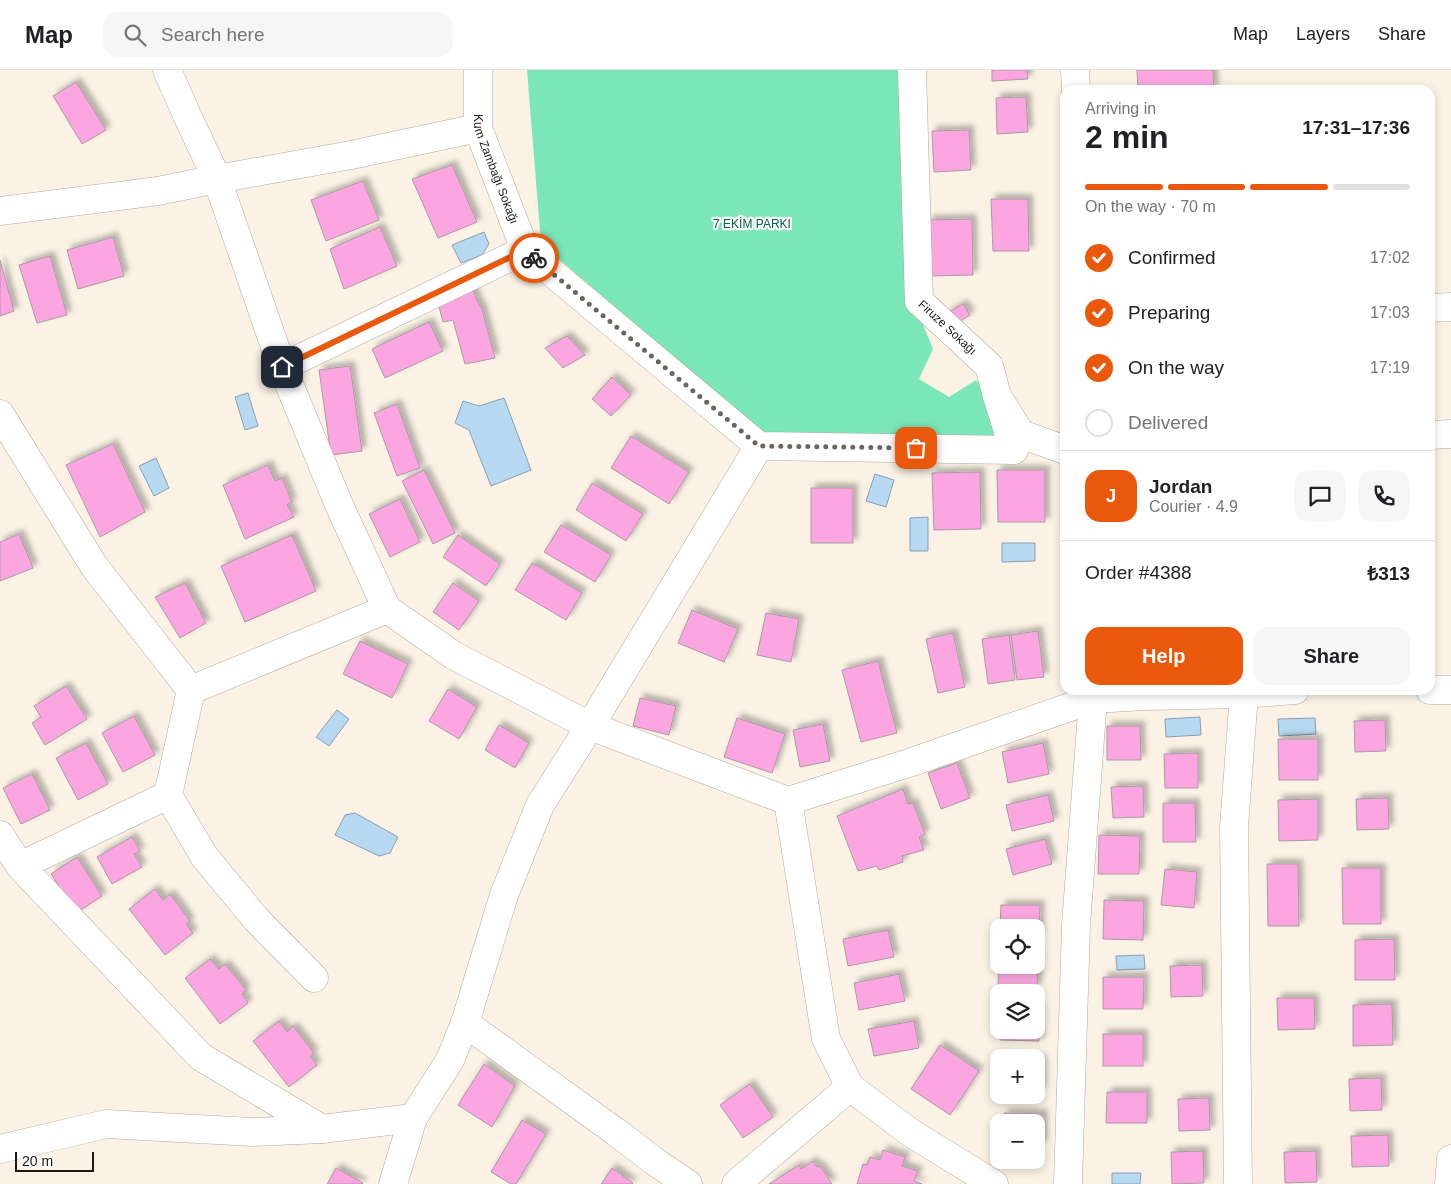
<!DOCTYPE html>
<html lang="en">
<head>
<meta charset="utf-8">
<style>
	:root { --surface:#fff; --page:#f6f6f6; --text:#202124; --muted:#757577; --line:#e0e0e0; --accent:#ea580c }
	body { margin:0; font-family:Arial,sans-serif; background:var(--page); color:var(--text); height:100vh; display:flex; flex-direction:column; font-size:19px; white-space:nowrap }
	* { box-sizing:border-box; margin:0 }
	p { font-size:16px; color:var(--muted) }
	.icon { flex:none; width:28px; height:28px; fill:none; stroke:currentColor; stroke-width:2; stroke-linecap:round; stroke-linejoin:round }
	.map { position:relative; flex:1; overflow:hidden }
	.drawer { position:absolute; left:1060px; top:15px; width:375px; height:610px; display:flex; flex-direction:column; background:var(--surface); border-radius:15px; box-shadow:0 2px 8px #0003 }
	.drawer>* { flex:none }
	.fabs { position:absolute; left:990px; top:849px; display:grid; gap:10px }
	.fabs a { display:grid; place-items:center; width:55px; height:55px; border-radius:10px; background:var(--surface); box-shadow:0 2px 8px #0003; font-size:25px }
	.scale { position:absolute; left:15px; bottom:12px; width:79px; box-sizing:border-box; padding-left:5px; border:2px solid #1c1915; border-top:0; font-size:14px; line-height:18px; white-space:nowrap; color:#1c1915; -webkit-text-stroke:4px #fff; paint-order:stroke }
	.pin { position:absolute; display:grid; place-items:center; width:42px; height:42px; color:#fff; margin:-21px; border-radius:10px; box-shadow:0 2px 8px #0006 }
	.courier { position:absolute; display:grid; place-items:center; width:50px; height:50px; margin:-25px; border:4px solid #ea580c; border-radius:50%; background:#fff; color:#222; box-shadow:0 1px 6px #0007 }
	.overview em { font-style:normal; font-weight:600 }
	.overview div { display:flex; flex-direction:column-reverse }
	.overview { display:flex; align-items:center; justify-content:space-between; height:85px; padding:0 25px }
	h1 { font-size:32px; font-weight:600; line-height:38px }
	.bar { display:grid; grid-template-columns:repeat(4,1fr); gap:8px 5px; align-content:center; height:60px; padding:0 25px }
	.bar i { height:6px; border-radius:4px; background:var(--line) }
	.bar .on { background:var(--accent) }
	.bar p { grid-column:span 4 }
	.line { display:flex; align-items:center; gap:12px; padding:0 25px; border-top:1px solid var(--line) }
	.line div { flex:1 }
	.round { display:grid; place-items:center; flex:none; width:52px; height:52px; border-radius:15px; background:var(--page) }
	ol { padding:0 25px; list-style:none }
	li { display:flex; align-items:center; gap:15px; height:55px }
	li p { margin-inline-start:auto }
	li .icon { padding:5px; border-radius:50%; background:var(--accent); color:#fff; stroke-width:4 }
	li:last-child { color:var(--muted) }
	li i { width:28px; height:28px; border:2px solid var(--line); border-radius:50% }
	.primary-button { display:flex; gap:10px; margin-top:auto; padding:10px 25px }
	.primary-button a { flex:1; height:58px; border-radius:15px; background:var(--accent); color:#fff; font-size:20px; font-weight:600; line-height:58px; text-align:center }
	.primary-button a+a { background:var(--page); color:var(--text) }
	header { display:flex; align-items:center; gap:30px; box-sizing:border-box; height:70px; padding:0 25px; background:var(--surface); border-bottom:1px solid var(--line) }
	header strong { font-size:24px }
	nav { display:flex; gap:28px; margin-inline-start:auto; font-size:18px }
	.search { width:350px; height:45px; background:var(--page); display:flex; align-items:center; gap:12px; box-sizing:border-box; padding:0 18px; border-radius:15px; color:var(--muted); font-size:19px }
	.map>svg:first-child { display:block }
	.green { fill:#7be6b7 }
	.water { fill:#b7d9f2; stroke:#889fb0 }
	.building { fill:#fba6e1; stroke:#a89ba3; filter:url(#shadow) }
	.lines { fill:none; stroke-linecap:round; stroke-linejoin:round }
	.minor-casing { stroke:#b2aa9e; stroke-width:29 }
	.minor { stroke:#fff; stroke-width:28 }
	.done { stroke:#6a655e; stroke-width:5; stroke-dasharray:0 9 }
	.route { stroke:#ea580c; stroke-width:6 }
	.labels { text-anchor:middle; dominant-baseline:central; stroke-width:4.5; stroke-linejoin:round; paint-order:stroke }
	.street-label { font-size:12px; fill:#1c1915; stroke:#fff }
	.park-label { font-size:12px; fill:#036143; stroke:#fff }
</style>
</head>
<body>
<header>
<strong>Map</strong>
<div class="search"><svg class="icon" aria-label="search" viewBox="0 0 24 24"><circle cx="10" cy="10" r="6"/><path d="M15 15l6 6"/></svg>Search here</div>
<nav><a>Map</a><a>Layers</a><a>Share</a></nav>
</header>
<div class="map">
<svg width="1451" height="1114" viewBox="0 0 1451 1114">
	<defs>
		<filter id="shadow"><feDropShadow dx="4.5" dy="-4.5" stdDeviation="2.5" flood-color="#0004"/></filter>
	</defs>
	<rect width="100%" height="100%" fill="#fbf2e5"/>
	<polygon class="green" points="527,0 898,0 908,219 933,279 919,309 949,327 976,310 999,336 1004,370 762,367 541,173"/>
	<g class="water">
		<polygon points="484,162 489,174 482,185 461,193 452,175"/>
		<polygon points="248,323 258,356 245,360 235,327"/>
		<polygon points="504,328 531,400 491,416 469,360 455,353 463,331 479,336"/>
		<polygon points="156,388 169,418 154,426 139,396"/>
		<polygon points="875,404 894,410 886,437 866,431"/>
		<polygon points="928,447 928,481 910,481 910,448"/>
		<polygon points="1002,473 1035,473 1035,491 1002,492"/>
		<polygon points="337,640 349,649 329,676 316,667"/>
		<polygon points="1200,647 1201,665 1166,667 1165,649"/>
		<polygon points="1315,648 1316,664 1279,666 1278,649"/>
		<polygon points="355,743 398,767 390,783 379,786 335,765 345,745"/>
		<polygon points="1144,885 1145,899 1117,900 1116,886"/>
		<polygon points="1112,1103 1141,1103 1140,1114 1112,1114"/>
	</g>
	<g class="building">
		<polygon points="992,0 1027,0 1028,9 992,11"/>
		<polygon points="1137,0 1213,0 1214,20 1138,20"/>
		<polygon points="76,12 106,60 82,74 53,26"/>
		<polygon points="1026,27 1028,62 997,64 996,28"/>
		<polygon points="969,60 971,100 934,102 932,61"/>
		<polygon points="452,95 477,152 438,168 412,109"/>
		<polygon points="363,111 379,150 326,171 311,130"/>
		<polygon points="991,129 1028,129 1029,181 993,181"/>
		<polygon points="972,149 973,205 929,206 928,150"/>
		<polygon points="380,157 397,196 344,219 330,179"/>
		<polygon points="113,167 124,206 78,219 67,180"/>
		<polygon points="50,186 67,245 37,253 19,195"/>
		<polygon points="0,190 14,241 0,246"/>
		<polygon points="473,219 476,229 482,239 495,288 465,294 453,250 443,252 437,229"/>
		<polygon points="963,234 970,245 954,255 947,243"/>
		<polygon points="429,252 443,281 385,308 372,279"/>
		<polygon points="567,266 585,285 563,298 545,278"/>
		<polygon points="350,296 362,381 331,385 319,300"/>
		<polygon points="612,307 631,325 611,346 592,329"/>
		<polygon points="397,334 420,398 397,406 374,343"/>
		<polygon points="631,366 689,402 669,434 611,398"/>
		<polygon points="113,374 145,442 100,467 66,395"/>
		<polygon points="268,395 275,411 282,408 292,432 287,435 294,447 245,469 223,415"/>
		<polygon points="424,400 455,463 433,474 402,411"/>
		<polygon points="997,400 1045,400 1045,452 998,452"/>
		<polygon points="980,402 981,459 934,460 932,403"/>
		<polygon points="592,413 643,444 626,471 576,440"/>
		<rect x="811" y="418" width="42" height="55"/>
		<polygon points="400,429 420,472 390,487 369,444"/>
		<polygon points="561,455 611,485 595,512 544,482"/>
		<polygon points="19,464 33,498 0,511 0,472"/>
		<polygon points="292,465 316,521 245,552 221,496"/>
		<polygon points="458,465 500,494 486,516 443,487"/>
		<polygon points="532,493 582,523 566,550 515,520"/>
		<polygon points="185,513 206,553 180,568 155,527"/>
		<polygon points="453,513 479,531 459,560 433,542"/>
		<polygon points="692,540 738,559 724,592 678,573"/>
		<polygon points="766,543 799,549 791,592 757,585"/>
		<polygon points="1038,561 1044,607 1017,610 1011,565"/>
		<polygon points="953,563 965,617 938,623 926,569"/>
		<polygon points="1009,565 1015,610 988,614 982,569"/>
		<polygon points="360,571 408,594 392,628 343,604"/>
		<polygon points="878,591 897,663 861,672 842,600"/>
		<polygon points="66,616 87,649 45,675 32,653 41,647 34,636"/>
		<polygon points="448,619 477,637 459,669 429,651"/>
		<polygon points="640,628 676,636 669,665 633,656"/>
		<polygon points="134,646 155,685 123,702 102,663"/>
		<polygon points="737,648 785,664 772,703 724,687"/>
		<polygon points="1385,650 1386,681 1355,682 1354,651"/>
		<polygon points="823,654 830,691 800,697 793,660"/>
		<polygon points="499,655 529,673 515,698 485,680"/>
		<polygon points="1107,656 1140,656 1141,690 1107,690"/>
		<polygon points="1278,669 1318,669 1318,710 1279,710"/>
		<polygon points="86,673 108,714 78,730 56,688"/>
		<polygon points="1043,673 1049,704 1008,713 1002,682"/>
		<polygon points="1198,683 1198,718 1165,718 1164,684"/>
		<polygon points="957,693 970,728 941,739 928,703"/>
		<polygon points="32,704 50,740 21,754 3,718"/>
		<polygon points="1143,716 1144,747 1113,748 1111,717"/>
		<polygon points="903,719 908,734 913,733 925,764 919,767 924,780 902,786 903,792 879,800 877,796 858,801 837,746"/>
		<polygon points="1048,725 1054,751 1012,761 1006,735"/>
		<polygon points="1388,728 1389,759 1357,760 1356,729"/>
		<polygon points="1318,729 1318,770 1279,771 1278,730"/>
		<polygon points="1163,733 1195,733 1196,772 1163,772"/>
		<polygon points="1099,765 1140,766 1139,804 1098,804"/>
		<polygon points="132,767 140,781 134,784 142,797 112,814 97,787"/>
		<polygon points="1045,769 1052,794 1013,805 1006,779"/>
		<polygon points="77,787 102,826 76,843 51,804"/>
		<polygon points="1267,794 1298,794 1299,856 1268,856"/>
		<polygon points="1342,798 1381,798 1381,854 1343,854"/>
		<polygon points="1165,799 1197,802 1194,838 1161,835"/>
		<polygon points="155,819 163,830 170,824 190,851 186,854 193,863 165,885 129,839"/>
		<polygon points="1104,830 1144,831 1143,870 1103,869"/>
		<polygon points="1001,835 1040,835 1039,866 1036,866 1036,858 1000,858"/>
		<polygon points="888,860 894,887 848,896 843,869"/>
		<polygon points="1394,869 1395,910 1355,910 1355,870"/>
		<polygon points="999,886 999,895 1036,895 1036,887 1038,887 1037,918 998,917"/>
		<polygon points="210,889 219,899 225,894 246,920 242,924 248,933 220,954 185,908"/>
		<polygon points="1202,895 1203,926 1171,927 1170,896"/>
		<polygon points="899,904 905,931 859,940 854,913"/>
		<polygon points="1103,907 1144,907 1143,939 1103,939"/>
		<polygon points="1277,928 1314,928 1315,959 1278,960"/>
		<polygon points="1392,934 1393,975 1353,976 1353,935"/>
		<polygon points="1036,939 1039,940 1039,971 1000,970 1000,960 1036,960"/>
		<polygon points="279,951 287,962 293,956 314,983 310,986 317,995 289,1017 253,971"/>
		<polygon points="914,951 919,978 874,986 868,959"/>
		<rect x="1103" y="964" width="40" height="32"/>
		<polygon points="940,975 979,1001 950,1045 911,1019"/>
		<rect x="1036" y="990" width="5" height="31"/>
		<polygon points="484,994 515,1016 492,1057 458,1035"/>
		<polygon points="1381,1008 1382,1040 1350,1041 1349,1009"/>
		<polygon points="750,1014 773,1047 743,1068 720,1035"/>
		<polygon points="1107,1022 1147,1022 1147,1053 1106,1053"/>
		<polygon points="1209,1028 1210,1060 1179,1061 1178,1029"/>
		<polygon points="1004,1043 1043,1044 1042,1075 1036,1075 1036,1052 1004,1052"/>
		<polygon points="522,1050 546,1064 516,1114 511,1114 491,1102"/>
		<polygon points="1388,1065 1389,1096 1352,1097 1351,1066"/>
		<polygon points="883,1080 905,1087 902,1096 918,1101 914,1111 922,1114 857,1114 863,1094 867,1095 870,1087 880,1090"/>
		<polygon points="1203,1081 1204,1113 1172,1114 1171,1082"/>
		<polygon points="1316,1081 1317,1112 1285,1113 1284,1082"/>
		<polygon points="813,1091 817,1097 820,1096 832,1114 769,1114 799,1095 801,1099"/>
		<polygon points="336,1098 363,1113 362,1114 327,1114"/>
		<polygon points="612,1098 633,1113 632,1114 601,1114"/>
	</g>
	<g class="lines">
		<g class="minor-casing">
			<g id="minor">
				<polyline points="167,0 186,43 217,109 282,297 340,437 387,539 453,585 590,656 788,731 909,693 1093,629 1144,626 1244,624 1295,620"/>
				<path id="s1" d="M 478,0 L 478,58 L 525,180 L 759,376 L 1014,380 L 997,326"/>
				<path id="s2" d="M 912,0 L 919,231 L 989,296 L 997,326 L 1021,364 L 1065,380"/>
				<polyline points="1075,0 1076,20"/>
				<polyline points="0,141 158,121 217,109 351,85 478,58"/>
				<polyline points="1430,238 1451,237"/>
				<polyline points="282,297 525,180"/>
				<polyline points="0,344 94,496 191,620"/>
				<polyline points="1430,365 1451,364"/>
				<polyline points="1430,620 1451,620"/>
				<polyline points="168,725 204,786 256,849 314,908"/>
				<polyline points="788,731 826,969 850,1017 911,1063 994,1114"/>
				<polyline points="0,765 20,796"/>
				<polyline points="465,953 616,1062 654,1091 688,1114"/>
				<polyline points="413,1048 450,990 465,953 504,825 540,735 590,656 759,376"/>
				<polyline points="322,1059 201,987 20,796 168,725 191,620 387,539"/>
				<polyline points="0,1079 106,1054 253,1062 322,1059 413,1048 393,1114"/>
				<polyline points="736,1114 850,1017"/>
				<polyline points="1068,1114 1076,855 1093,629 1093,620"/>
				<polyline points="1238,1114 1234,757 1244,624"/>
				<polyline points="1449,1114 1451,1089"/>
			</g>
		</g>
		<use href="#minor" class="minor"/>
	</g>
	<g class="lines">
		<polyline class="done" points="534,188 759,376 916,378"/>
		<polyline class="route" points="282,297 525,180 534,188"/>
	</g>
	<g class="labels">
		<g class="street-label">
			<text stroke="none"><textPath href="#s1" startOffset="102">Kum Zambağı Sokağı</textPath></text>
			<text stroke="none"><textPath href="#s2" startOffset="270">Firuze Sokağı</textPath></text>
		</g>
		<g class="park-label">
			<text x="752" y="154">7 EKİM PARKI</text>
		</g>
	</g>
</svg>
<div class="fabs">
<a><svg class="icon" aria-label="locate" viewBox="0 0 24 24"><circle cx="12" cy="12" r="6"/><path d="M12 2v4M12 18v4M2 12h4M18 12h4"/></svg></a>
<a><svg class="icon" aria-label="layers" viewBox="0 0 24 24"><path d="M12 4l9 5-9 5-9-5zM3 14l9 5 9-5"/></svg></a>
<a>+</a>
<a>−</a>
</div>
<div class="scale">20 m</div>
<div class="pin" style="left:916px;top:378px;background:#ea580c"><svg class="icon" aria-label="bag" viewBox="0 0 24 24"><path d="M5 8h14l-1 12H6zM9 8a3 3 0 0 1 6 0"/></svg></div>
<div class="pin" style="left:282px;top:297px;background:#1f2937"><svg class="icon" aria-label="home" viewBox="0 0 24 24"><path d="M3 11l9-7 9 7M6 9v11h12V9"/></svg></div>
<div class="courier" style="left:534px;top:188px"><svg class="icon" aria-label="bike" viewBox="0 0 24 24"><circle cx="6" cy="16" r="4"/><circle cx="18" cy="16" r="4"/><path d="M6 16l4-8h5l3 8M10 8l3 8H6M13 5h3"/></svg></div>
<section class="drawer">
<div class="overview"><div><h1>2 min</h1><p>Arriving in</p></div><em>17:31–17:36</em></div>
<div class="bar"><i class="on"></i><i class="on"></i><i class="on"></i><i></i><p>On the way · 70 m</p></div>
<ol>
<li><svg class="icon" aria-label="check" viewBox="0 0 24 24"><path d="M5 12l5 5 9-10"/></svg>Confirmed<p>17:02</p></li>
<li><svg class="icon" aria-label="check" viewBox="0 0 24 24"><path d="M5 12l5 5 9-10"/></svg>Preparing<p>17:03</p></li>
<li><svg class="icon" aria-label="check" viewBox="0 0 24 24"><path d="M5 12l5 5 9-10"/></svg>On the way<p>17:19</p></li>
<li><i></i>Delivered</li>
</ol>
<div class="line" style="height:90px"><b class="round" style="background:var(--accent);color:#fff">J</b><div><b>Jordan</b><p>Courier · 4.9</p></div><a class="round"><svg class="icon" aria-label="chat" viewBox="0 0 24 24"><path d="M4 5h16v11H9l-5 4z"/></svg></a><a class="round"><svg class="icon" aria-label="phone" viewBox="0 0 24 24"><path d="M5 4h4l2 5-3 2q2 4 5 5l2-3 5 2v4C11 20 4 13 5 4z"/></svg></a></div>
<div class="line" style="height:65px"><div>Order #4388</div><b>₺313</b></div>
<div class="primary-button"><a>Help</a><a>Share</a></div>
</section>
</div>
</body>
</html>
